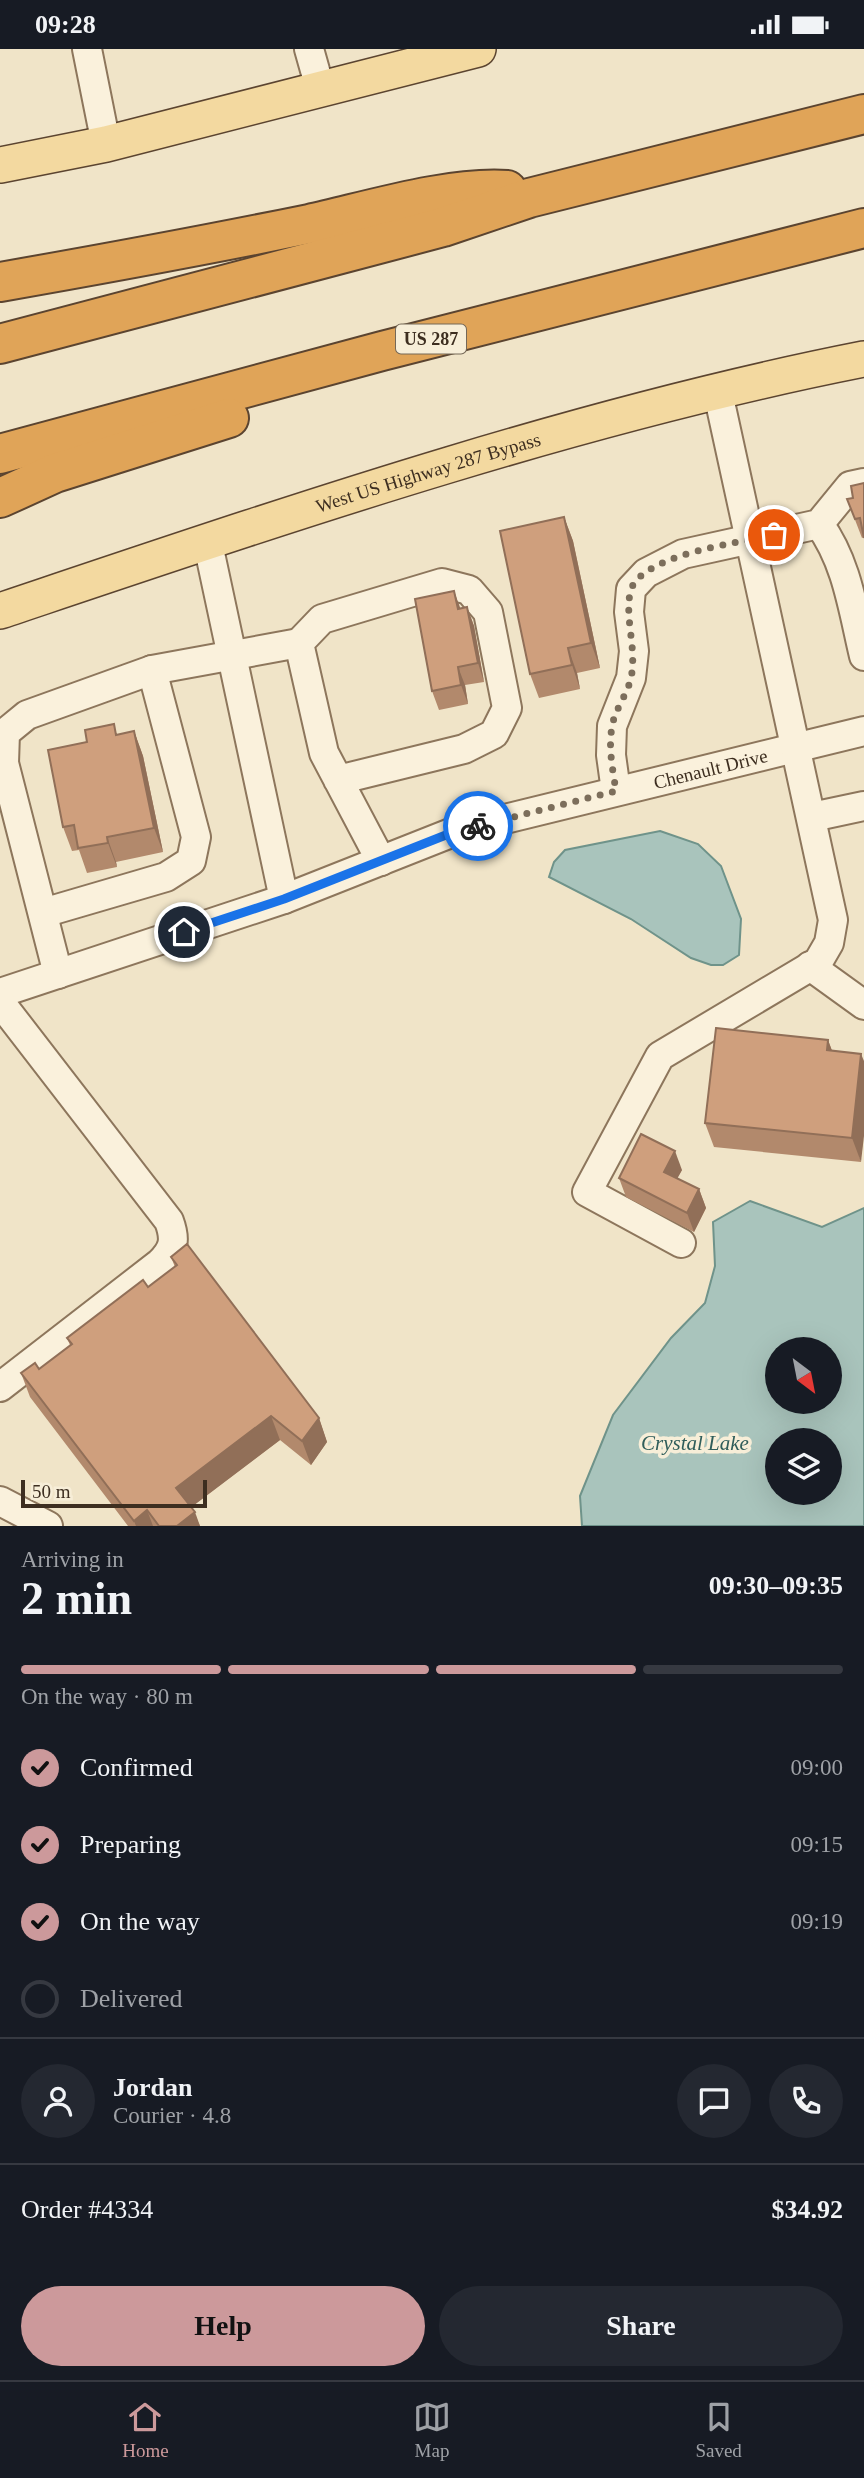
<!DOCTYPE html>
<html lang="en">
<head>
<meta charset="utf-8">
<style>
	:root { --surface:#171b24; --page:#242831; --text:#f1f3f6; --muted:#9ea1a6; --line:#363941; --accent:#cc999b }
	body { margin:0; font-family:Georgia,serif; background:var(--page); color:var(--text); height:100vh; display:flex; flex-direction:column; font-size:26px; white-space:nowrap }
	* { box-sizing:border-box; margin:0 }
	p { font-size:23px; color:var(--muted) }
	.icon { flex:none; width:38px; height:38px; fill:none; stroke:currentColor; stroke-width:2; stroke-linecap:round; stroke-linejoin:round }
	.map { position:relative; height:1477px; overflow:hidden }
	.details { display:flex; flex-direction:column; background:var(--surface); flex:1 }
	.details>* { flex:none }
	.needle { width:46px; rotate:148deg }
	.tools { position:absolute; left:765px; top:1288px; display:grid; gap:14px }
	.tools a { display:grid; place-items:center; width:77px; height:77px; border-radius:50%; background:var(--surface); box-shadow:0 7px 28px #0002; font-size:35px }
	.scale { position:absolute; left:21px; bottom:18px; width:186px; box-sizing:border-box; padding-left:7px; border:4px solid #3d2e20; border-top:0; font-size:19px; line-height:24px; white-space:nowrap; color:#3d2e20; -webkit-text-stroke:5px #f7eed8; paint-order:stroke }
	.pin { position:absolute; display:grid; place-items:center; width:60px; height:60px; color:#fff; margin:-30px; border:4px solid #fff; border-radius:50%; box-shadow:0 2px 7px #0007 }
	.courier { position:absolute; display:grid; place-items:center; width:70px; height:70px; margin:-35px; border:5px solid #1a73e8; border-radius:50%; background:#fff; color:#222; box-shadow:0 2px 9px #0007 }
	.headline em { font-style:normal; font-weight:800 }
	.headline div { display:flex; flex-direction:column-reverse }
	.headline { display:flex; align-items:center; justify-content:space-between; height:119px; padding:0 21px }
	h1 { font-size:46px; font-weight:800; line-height:52px }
	.bar { display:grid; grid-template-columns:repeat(4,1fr); gap:10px 7px; align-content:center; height:84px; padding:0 21px }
	.bar i { height:9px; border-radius:5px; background:var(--line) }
	.bar .current { background:var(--accent) }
	.bar p { grid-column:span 4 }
	.line { display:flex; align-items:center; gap:18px; padding:0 21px; border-top:2px solid var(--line) }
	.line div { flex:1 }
	.round { display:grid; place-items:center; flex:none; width:74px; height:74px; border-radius:37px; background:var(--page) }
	ol { padding:0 21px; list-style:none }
	li { display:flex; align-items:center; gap:21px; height:77px }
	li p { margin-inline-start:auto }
	li .icon { padding:7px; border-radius:50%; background:var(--accent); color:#111; stroke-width:4 }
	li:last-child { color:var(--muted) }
	li i { width:38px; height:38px; border:4px solid var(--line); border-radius:50% }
	.cta { display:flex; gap:14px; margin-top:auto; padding:14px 21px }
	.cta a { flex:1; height:80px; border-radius:42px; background:var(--accent); color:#111; font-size:28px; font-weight:800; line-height:80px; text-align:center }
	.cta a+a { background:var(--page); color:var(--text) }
	.status { display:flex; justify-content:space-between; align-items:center; height:49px; padding:0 35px; background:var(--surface); direction:ltr }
	.status svg { height:19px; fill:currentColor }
	.dock { display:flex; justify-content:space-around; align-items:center; height:98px; border-top:2px solid var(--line); background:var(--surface); font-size:19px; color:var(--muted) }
	.dock a { display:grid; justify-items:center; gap:4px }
	.dock .current { color:var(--accent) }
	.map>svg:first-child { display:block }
	.water { fill:#a9c4bc; stroke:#6f938a; stroke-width:2; fill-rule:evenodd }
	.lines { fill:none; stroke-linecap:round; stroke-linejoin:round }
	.minor-casing { stroke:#8d765c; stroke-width:32 }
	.major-casing { stroke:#5b4430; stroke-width:38 }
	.highway-casing { stroke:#5b4430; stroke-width:42 }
	.minor { stroke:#faf1dc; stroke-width:28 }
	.major { stroke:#f3d9a0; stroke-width:35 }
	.highway { stroke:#e0a458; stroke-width:38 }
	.wall { fill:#b2896c }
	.shaded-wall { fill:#916f58 }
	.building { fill:#cf9f7d; stroke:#916f58; stroke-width:2 }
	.done { stroke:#7c6e5b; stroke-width:7; stroke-dasharray:0 12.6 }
	.route { stroke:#1a73e8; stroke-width:9 }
	.labels { text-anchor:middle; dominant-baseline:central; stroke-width:7; stroke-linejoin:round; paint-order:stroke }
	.shield { fill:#f7eed8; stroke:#756857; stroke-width:2 }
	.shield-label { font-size:18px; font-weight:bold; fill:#3d2e20 }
	.street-label { font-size:19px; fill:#3d2e20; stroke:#f7eed8 }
	.water-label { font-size:21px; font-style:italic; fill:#2f5d5a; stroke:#f7eed8 }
</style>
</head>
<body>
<div class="status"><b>09:28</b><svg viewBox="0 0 49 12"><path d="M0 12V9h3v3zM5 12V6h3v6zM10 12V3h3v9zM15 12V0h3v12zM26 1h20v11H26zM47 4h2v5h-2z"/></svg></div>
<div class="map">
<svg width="864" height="1477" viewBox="0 0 864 1477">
	<rect width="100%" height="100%" fill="#f0e4c8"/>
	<g class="water">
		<polygon points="660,782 698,795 721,817 741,870 739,906 723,916 711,916 691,909 631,870 549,828 554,813 565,801"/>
		<path d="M 750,1152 L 822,1178 L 864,1159 L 864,1477 L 582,1477 L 580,1447 L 613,1366 L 671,1289 L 705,1254 L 715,1217 L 713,1173 ZM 777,1300 L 830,1300 L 830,1353 L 777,1353 ZM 777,1391 L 830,1391 L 830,1444 L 777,1444 Z"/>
	</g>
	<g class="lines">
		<g class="minor-casing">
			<g id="minor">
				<polyline points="87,0 106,95"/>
				<polyline points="309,0 320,39"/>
				<path d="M 819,475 C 847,513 853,561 864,607"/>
				<polyline points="208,495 284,850"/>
				<polyline points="338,731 464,700 494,685 507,659 488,563 469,541 442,534 322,570 299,594 324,704 381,812"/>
				<polyline points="616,742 611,706 612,677 631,629 634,602 629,563 631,540 646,524 683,505 819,475 850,437 864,434"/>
				<polyline points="812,768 864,757"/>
				<polyline points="43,864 166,828 191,812 196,788 152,621"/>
				<polyline points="810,917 864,956"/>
				<polyline points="58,925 4,714 5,684 27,666 152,621 299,594"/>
				<path id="s1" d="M 0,944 L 284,850 L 456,782 L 864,682"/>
				<path d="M 0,953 L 169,1172 C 176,1191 174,1200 160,1214 L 0,1338"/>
				<polyline points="681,1194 587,1143 660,1007 818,913 829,894 833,871 718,344"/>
				<polyline points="0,1452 48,1477"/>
			</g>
		</g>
		<g class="major-casing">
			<g id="major">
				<polyline points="0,116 106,95 478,0"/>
				<path id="s2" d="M 0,562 C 280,468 574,367 864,310"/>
			</g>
		</g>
		<g class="highway-casing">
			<g id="highway">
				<path d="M 0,233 C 103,215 206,196 309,175 C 368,162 448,137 507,141"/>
				<polyline points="0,295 443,178 529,149 864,65"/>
				<polyline points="0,405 382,302 864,179"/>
				<polyline points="0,449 55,424 229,369"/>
			</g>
		</g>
		<use href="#minor" class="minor"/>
		<use href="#major" class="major"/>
		<use href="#highway" class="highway"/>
	</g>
	<g class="wall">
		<polygon points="864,434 864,488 862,489 847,450 853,449"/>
		<polygon points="564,468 573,492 600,619 577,624 580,640 539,649 530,625"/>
		<polygon points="467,558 474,577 484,633 465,636 468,655 439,661 432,642 461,559"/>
		<polygon points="134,682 143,707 163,803 116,813 117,818 87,824 79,801 72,802 63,778 87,693"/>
		<polygon points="828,991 832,1002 861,1113 714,1098 705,1074"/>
		<polygon points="682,1121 677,1129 699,1140 706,1159 694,1183 626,1148 619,1129"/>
		<polygon points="171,1208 319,1369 327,1393 311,1416 280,1391 191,1458 200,1477 128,1477 30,1348 21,1324 39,1320 70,1296 67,1289 148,1238 175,1218"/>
	</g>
	<g class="shaded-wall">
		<polygon points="564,468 573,492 600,619 591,594"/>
		<polygon points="454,542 461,561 458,560"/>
		<polygon points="467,558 474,577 484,633 478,614"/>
		<polygon points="568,599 577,624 580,640 572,616"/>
		<polygon points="458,618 465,636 468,655 461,636"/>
		<polygon points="134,682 143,707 163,803 154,779"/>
		<polygon points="107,788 116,813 117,818 108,794"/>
		<polygon points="828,991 837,1015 827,1001"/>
		<polygon points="861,1005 864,1012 864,1087 861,1113 852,1089"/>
		<polygon points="675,1102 682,1121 671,1141 664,1123"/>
		<polygon points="699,1140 706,1159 694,1183 687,1164"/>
		<polygon points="271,1367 280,1391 185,1463 176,1439"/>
		<polygon points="319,1369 327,1393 311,1416 302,1392"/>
		<polygon points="147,1461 153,1477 136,1477 134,1472"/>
		<polygon points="195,1463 200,1477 177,1477"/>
	</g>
	<g class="building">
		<polygon points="864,434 864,489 860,469 855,470 847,450 853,449 851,437"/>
		<polygon points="564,468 591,594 568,599 572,616 530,625 500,482"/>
		<polygon points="454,542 458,560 467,558 478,614 458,618 461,636 432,642 415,550"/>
		<polygon points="114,675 116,686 134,682 154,779 107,788 108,794 78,799 74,776 63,778 48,701 87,693 85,681"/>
		<polygon points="716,979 828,991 827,1001 861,1005 852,1089 705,1074"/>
		<polygon points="641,1085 675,1102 664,1123 699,1140 687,1164 619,1129"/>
		<polygon points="187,1195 319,1369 302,1392 271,1367 176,1439 195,1463 177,1477 159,1477 147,1461 134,1472 21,1324 35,1314 39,1320 72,1295 67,1289 143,1231 148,1238 177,1216 171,1208"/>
	</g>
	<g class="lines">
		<path class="done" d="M 478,777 L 616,742 C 613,722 608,699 612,678 C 614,662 627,646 631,629 C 637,600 625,572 630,544 C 637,506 742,493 774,486"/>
		<polyline class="route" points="184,883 284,850 456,782 478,777"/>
	</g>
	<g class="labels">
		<rect class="shield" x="396" y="275.5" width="70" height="29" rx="5"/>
		<g class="shield-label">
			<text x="431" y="290">US 287</text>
		</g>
		<g class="street-label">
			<text stroke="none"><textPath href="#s2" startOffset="450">West US Highway 287 Bypass</textPath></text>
			<text stroke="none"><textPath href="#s1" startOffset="746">Chenault Drive</textPath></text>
		</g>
		<g class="water-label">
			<text x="695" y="1394">Crystal Lake</text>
		</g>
	</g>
</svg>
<div class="tools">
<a><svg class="needle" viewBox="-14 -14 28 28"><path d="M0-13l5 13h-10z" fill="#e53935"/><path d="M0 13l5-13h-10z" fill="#9ea1a6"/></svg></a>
<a><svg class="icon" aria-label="layers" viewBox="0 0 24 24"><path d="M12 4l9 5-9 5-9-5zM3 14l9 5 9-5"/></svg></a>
</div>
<div class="scale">50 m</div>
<div class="pin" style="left:774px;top:486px;background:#ea580c"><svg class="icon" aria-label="bag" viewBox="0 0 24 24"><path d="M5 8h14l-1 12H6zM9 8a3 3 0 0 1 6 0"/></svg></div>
<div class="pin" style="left:184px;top:883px;background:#1f2937"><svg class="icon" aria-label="home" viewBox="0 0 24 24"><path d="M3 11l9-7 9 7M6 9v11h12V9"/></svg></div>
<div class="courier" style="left:478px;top:777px"><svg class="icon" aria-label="bike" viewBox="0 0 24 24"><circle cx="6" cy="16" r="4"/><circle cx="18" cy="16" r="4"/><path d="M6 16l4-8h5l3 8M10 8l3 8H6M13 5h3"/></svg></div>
</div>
<section class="details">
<div class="headline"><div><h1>2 min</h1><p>Arriving in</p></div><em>09:30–09:35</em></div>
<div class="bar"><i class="current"></i><i class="current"></i><i class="current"></i><i></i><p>On the way · 80 m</p></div>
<ol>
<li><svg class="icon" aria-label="check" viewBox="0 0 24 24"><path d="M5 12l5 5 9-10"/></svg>Confirmed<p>09:00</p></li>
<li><svg class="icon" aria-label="check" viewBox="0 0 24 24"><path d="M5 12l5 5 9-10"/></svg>Preparing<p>09:15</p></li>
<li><svg class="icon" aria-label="check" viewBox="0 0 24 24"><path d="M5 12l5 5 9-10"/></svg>On the way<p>09:19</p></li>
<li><i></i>Delivered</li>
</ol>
<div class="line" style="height:126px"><a class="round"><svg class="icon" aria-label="person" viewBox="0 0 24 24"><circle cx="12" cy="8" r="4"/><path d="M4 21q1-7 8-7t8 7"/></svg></a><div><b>Jordan</b><p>Courier · 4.8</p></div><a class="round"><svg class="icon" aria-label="chat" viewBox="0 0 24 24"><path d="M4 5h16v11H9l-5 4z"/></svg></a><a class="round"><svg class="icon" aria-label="phone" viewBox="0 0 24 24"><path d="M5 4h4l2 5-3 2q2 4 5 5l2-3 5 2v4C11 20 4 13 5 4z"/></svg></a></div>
<div class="line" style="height:91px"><div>Order #4334</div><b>$34.92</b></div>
<div class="cta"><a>Help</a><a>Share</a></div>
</section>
<nav class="dock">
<a class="current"><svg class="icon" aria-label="home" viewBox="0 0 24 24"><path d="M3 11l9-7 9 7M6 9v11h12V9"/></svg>Home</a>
<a><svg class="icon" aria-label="map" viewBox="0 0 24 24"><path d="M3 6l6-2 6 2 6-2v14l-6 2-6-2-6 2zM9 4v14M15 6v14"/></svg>Map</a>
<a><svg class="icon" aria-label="saved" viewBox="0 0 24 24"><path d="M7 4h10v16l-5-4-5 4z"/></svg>Saved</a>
</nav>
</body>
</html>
